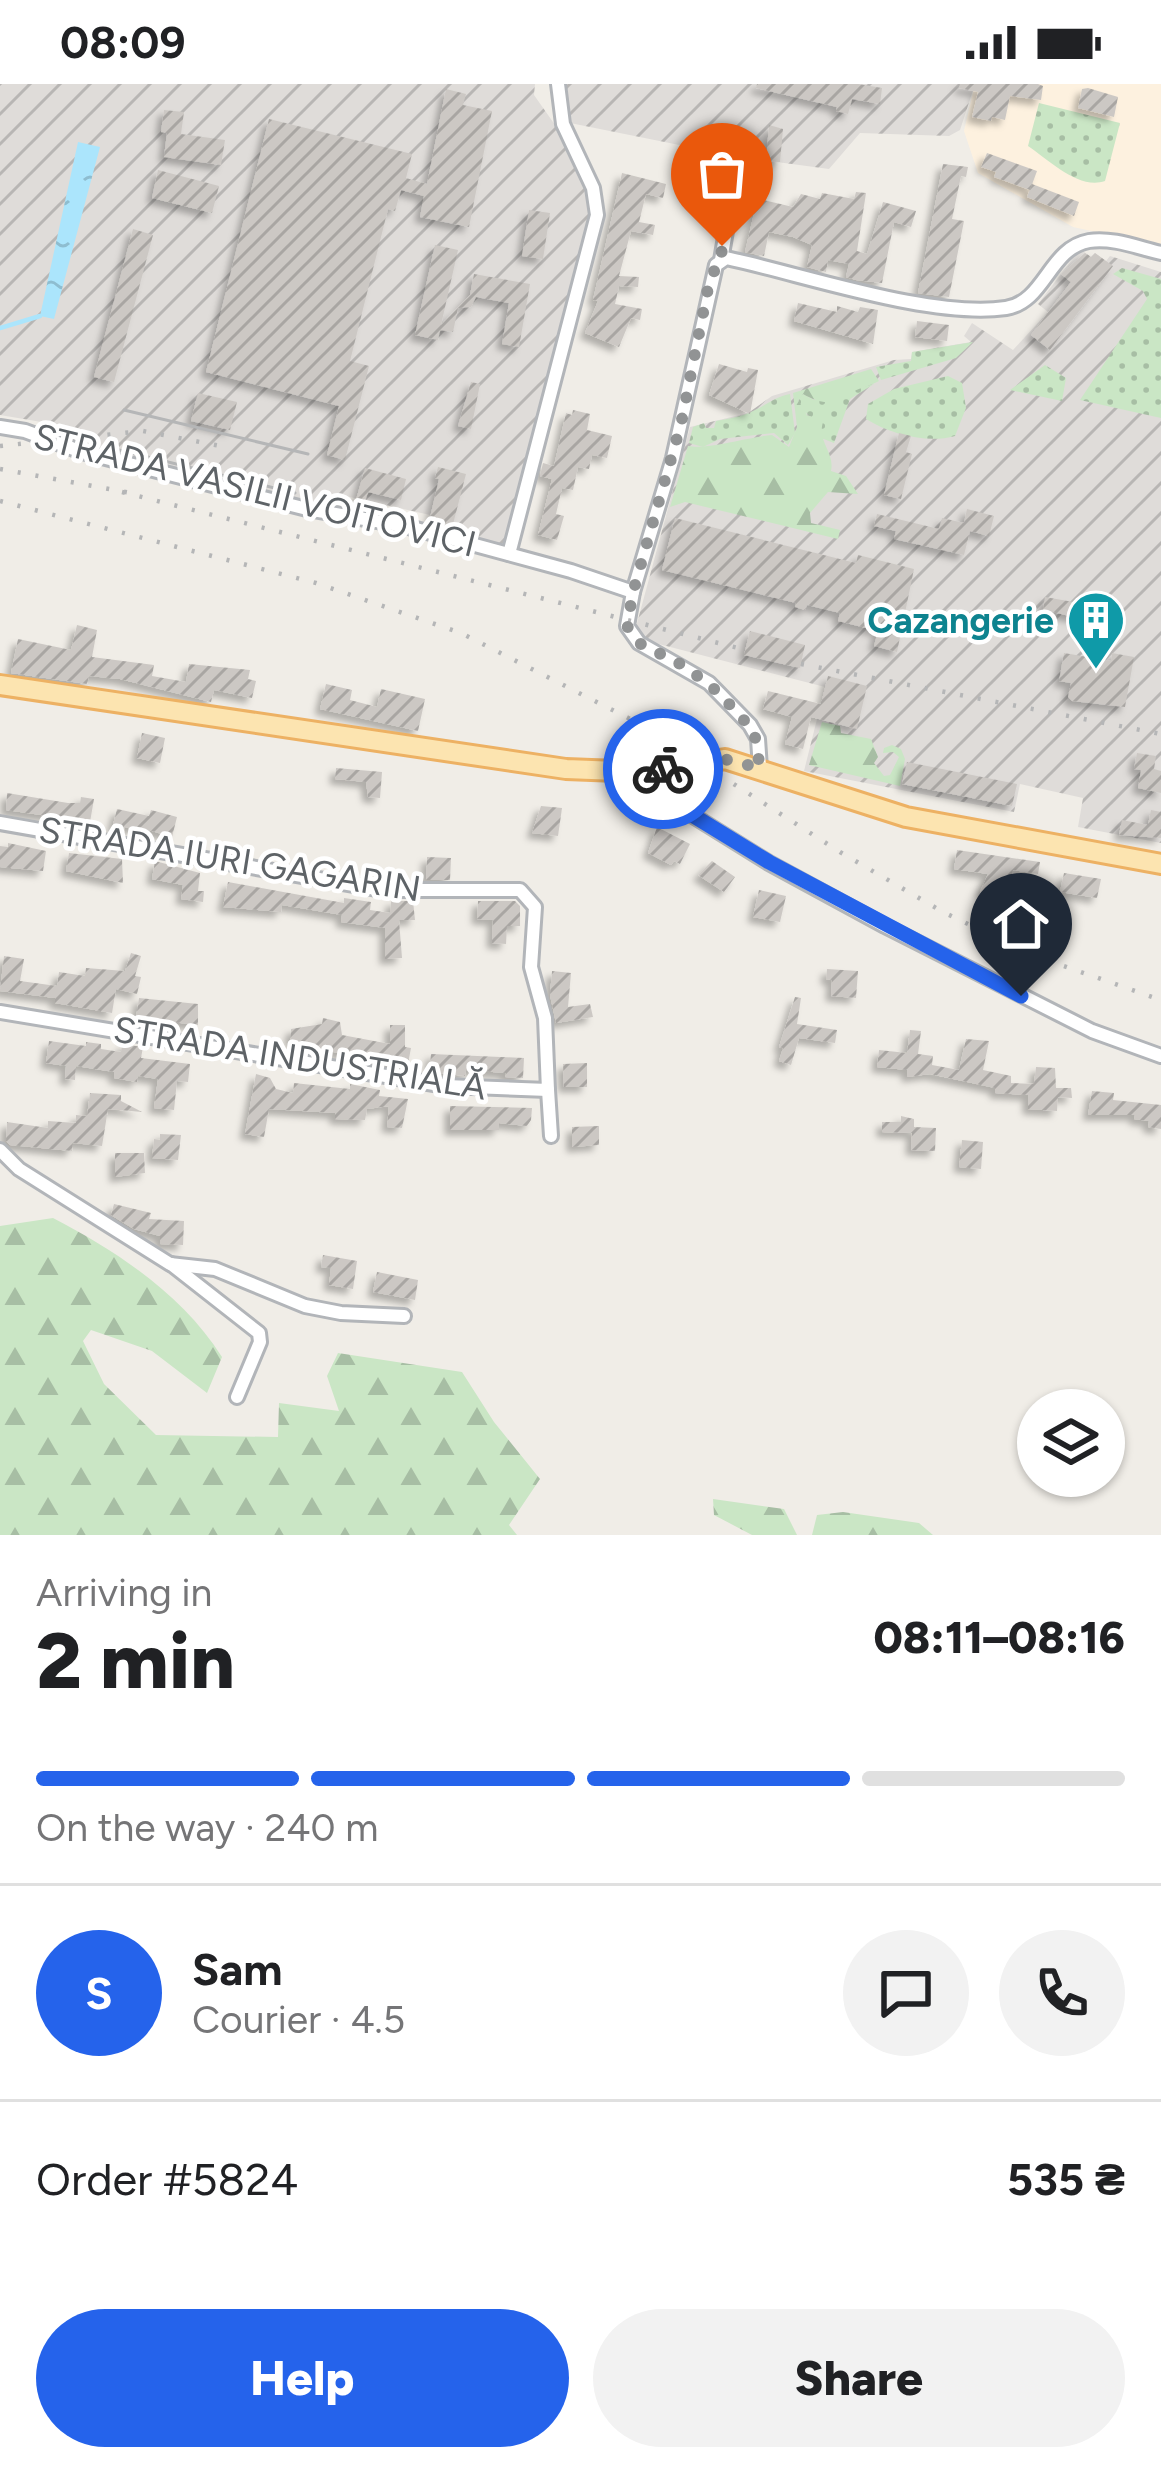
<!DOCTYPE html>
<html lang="en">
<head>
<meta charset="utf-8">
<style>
	:root { --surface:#fff; --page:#f2f2f2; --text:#202124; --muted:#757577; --line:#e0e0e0; --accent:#2563eb }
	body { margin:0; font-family:Figtree,sans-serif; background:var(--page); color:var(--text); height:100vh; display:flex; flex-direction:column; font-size:45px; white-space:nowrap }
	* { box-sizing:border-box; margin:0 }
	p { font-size:39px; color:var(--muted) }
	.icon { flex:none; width:66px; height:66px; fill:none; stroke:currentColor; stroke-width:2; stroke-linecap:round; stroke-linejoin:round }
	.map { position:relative; height:1451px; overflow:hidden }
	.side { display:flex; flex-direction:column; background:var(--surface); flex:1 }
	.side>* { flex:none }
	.buttons { position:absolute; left:1017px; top:1305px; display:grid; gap:24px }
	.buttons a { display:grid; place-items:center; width:108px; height:108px; border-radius:50%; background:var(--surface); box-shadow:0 3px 9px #0004; font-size:60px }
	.pin { position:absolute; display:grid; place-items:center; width:102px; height:102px; color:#fff; margin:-123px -51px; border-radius:50% 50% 50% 0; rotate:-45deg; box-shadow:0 0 12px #0007 }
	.pin .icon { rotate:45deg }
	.courier { position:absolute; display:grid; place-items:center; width:120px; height:120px; margin:-60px; border:9px solid #2563eb; border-radius:50%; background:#fff; color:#222; box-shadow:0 3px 15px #0007 }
	.head em { font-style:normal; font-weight:800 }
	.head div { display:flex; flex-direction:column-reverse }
	.head { display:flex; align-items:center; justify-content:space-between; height:204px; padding:0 36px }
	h1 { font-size:78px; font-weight:800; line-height:90px }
	.bar { display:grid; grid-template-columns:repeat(4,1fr); gap:18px 12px; align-content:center; height:144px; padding:0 36px }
	.bar i { height:15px; border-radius:9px; background:var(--line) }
	.bar .on { background:var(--accent) }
	.bar p { grid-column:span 4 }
	.line { display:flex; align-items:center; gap:30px; padding:0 36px; border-top:3px solid var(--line) }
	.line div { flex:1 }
	.round { display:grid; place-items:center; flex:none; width:126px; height:126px; border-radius:63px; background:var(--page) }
	.action { display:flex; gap:24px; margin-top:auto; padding:24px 36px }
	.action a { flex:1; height:138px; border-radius:72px; background:var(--accent); color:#fff; font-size:48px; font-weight:800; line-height:138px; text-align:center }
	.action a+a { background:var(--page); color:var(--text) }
	.status { display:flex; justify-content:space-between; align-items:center; height:84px; padding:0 60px; background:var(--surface); direction:ltr }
	.status svg { height:33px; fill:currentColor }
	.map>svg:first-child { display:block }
	.commercial { fill:#fdf1df }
	.industrial { fill:url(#industrial-furrows) }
	.grass { fill:url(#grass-dots) }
	.forest { fill:url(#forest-firs) }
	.water { fill:url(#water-ripples) }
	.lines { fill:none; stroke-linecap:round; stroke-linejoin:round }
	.stream { stroke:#abe5fc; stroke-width:4.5 }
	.building { fill:url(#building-hatch); filter:url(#shadow) }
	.minor-casing { stroke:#b2b5b9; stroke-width:18 }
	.primary-casing { stroke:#edb163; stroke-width:24 }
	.minor { stroke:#fff; stroke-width:12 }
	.primary { stroke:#fce4b0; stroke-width:18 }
	.tram { stroke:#b5b6b7; stroke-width:3 }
	.rail { stroke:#b5b6b7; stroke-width:4.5; stroke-dasharray:3 15; stroke-linecap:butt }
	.done { stroke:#919394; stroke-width:12; stroke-dasharray:0 21.6 }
	.route { stroke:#2563eb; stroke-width:15 }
	.labels { text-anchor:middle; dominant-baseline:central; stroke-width:9; stroke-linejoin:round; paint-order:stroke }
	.street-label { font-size:36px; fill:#5e6367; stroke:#fff }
	.culture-label { font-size:36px; font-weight:bold; fill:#0d838f; stroke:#fff; text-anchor:end }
</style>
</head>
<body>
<div class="status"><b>08:09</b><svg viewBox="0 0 49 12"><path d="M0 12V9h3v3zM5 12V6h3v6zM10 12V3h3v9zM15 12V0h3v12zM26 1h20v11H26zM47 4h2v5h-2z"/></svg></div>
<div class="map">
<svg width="1161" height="1451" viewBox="0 0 1161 1451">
	<defs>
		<pattern id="industrial-furrows" width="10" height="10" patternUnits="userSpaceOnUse" patternTransform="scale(3)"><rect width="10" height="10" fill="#dfdcd9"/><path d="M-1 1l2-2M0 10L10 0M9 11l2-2" fill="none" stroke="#b8b6b4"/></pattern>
		<pattern id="grass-dots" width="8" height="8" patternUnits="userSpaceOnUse" patternTransform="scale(3)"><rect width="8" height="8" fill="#cae6c5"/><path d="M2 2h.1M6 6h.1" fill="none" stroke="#a7bea4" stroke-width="1.8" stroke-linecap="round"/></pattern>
		<pattern id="forest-firs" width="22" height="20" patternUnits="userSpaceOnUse" patternTransform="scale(3)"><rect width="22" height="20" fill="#cae6c5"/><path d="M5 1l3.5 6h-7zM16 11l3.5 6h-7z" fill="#a7bea4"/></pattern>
		<pattern id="water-ripples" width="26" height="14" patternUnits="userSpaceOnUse" patternTransform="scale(3)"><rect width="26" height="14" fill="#abe5fc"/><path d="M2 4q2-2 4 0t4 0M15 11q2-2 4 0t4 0" fill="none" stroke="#8ebdd0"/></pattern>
		<pattern id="building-hatch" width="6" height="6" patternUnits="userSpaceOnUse" patternTransform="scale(3)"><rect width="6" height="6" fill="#ccc8c4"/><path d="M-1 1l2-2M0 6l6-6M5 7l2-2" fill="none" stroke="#a9a6a3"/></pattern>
		<filter id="shadow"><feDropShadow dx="-5.5" dy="5.5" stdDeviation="3" flood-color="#0004"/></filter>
	</defs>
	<rect width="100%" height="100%" fill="#f0ede7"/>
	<polygon class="commercial" points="975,0 1161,0 1161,162 1073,143 978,89 964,47"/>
	<g class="industrial">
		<polygon points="0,0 535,0 534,11 567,58 585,96 591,132 506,458 498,461 466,452 463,447 429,440 430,431 341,411 310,421 87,363 77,344 0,331"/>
		<polygon points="563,0 975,0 960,46 949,52 860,49 829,85 739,73 570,39"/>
		<polygon points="1080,165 1091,173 1095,169 1106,177 1110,172 1161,188 1161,759 1078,743 1083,714 1020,700 1014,728 804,687 825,603 647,557 636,543 690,343 748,329 772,312 894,276 911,275 912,268 971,258 964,252 972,239 1013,266 1048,228 1038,220"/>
	</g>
	<g class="grass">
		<path d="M 1039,19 L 1120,39 L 1105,97 C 1079,106 1050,77 1028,62 Z"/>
		<polygon points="1122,184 1161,195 1161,334 1080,316 1147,215 1143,207 1113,190"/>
		<polygon points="973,258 956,274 881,296 876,283 911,277 912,268"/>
		<polygon points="1045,281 1066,294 1062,317 1010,306"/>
		<path d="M 948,292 L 962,299 L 966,324 L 955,352 C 927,360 890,350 866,335 L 868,320 L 894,305 Z"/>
		<polygon points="874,300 850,315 834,359 821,354 815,336 798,323 799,312 803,310 814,316"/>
		<path d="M 790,310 L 795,349 L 788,361 L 774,349 L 720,355 L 703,363 L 689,359 L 693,343 L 704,339 L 706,344 L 714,344 L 716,337 C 726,335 742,333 753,327 C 767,321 774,313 790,310 Z"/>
	</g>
	<g class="forest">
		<path d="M 871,285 L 879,297 C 870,302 859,304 850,309 C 832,321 823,321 803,310 L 798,316 L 807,331 L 823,338 C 817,358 835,368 831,387 L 846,392 L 858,410 L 828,408 L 810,429 L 811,439 L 840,446 L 838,455 L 685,418 L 670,423 L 688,362 C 706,366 749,353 772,351 L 789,363 L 797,343 L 793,309 Z"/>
		<polygon points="822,638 840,642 841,649 871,655 878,673 874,679 884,692 890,691 899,673 893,668 883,669 884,664 892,661 901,665 905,675 900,702 809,681"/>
		<path d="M 53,1134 C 118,1168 182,1210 222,1273 L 207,1309 L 152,1267 L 91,1246 L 83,1257 L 104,1300 L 156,1351 L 278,1353 L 279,1319 L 339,1327 L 327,1292 L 338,1269 L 462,1288 L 494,1338 L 540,1395 L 509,1441 L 517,1451 L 0,1451 L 0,1142 Z"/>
		<polygon points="713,1415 784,1425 797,1451 752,1451 714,1431"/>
		<polygon points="843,1428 919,1439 933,1451 812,1451 817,1431"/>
	</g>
	<polygon class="water" points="78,58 100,63 54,235 40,232"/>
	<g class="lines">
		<polyline class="stream" points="0,244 40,232"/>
	</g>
	<g class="building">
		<polygon points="757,0 858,0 882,4 880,20 852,15 848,30 836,27 837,23 756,4"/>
		<polygon points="960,0 1038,0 1043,2 1041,16 1010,12 1005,36 992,33 991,37 972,33 978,8 959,4"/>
		<polygon points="1088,4 1118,13 1114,33 1078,24 1082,5"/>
		<polygon points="446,5 466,10 463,21 492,27 469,143 420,133 424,112 401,106 395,127 388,125 350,277 369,282 345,376 327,371 339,322 206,288 269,35 412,70 406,94 427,100"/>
		<polygon points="164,26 184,28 181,50 225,56 221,81 164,73 167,49 161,48"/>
		<polygon points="769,41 783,45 780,78 766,77"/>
		<polygon points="987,69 1037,87 1030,106 994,93 996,88 981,83"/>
		<polygon points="943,80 968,83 966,93 961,92 952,135 964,137 949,213 918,209"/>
		<polygon points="158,86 219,102 212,129 152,114"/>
		<polygon points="622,89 666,100 663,114 646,110 639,138 655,141 653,151 631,147 619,192 639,193 638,203 619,202 615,220 642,225 640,236 631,234 619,263 585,249 598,217 593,216"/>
		<polygon points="745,100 751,103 747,112 793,123 801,110 820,115 822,109 854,115 856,108 866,109 857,167 867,170 883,118 916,127 911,143 894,138 882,199 856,196 846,193 849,180 828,176 826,188 807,183 812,161 793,153 769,148 764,172 745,168 755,125 742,118"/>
		<polygon points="1032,100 1079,118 1074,132 1027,113"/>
		<polygon points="529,126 550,129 543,175 522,172"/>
		<polygon points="133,145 153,151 114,298 94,293"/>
		<polygon points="435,161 458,166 441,241 470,211 474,190 530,200 519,263 502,260 509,219 476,213 471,223 458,224 453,248 440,246 438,256 415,251"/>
		<polygon points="1085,169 1091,173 1095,169 1113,182 1050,266 1031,251 1071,198 1061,190"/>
		<polygon points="798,219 837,228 837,222 858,228 860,223 878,226 873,260 794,237"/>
		<polygon points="917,237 949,241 947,257 915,253"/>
		<polygon points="719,280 747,288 748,284 758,286 750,330 709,311"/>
		<polygon points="471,298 480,300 471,345 458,342"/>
		<polygon points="198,309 237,318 230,346 191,337"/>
		<polygon points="573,326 590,330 587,346 612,352 607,374 592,371 589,385 578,383 573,406 562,404 556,430 564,432 557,456 538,451 552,395 540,392 543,379 554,382 566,329 572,331"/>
		<polygon points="899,349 911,352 906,368 912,370 901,415 884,411"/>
		<polygon points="438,383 466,390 452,444 429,438 439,395 435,394"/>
		<polygon points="365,384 406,395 401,416 368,408 363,424 354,423"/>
		<polygon points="967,425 994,432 989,452 970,447 964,471 894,455 896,447 874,442 877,430 939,445 942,434 964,439"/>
		<polygon points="675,434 856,479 858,471 914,485 897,568 874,562 878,547 838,537 840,529 807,521 805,526 795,523 796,519 662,486"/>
		<polygon points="1045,513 1113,525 1110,541 1043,526"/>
		<polygon points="77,541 97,546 92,573 154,581 152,592 186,598 189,580 250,586 248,595 256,597 252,614 214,606 211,618 120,595 89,592 87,600 11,589 18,555 71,566"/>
		<polygon points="750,547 805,561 800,584 744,571"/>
		<polygon points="1064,569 1111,577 1112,569 1134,573 1125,623 1072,617 1068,613 1071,599 1059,597"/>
		<polygon points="828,592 867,602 857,645 811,633 803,665 785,660 792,633 763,625 768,607 821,620"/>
		<polygon points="326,600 352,606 350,616 377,623 381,605 425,615 418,647 320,625"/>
		<polygon points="142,649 165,654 160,679 137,674"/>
		<polygon points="1137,669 1156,672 1154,685 1161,687 1161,709 1138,704 1141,686 1134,685"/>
		<polygon points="907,678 1017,700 1012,722 902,700"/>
		<polygon points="336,684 382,688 380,714 368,713 366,698 335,695"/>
		<polygon points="7,709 68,719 80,719 81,713 94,715 90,738 6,726"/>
		<polygon points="541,722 562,724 558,752 532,749"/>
		<polygon points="117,725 149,732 151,726 177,733 172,753 135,742 135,746 125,743 124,748 112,745"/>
		<polygon points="1151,726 1161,728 1161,754 1119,751 1122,736 1148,741"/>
		<polygon points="657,743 690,760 680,780 674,777 671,781 648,769"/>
		<polygon points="8,759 46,767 43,787 0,783 0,762 8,763"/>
		<polygon points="957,766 1040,778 1038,790 1013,786 1007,824 991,821 993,813 980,808 988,790 954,785"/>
		<polygon points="69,769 122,775 123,799 66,787"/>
		<polygon points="427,773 451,774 450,796 426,796"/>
		<polygon points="155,777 200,789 198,807 204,807 203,818 181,815 183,801 152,795"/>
		<polygon points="712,777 735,793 724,808 698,791"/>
		<polygon points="1064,789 1101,795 1097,814 1060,808"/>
		<polygon points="228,798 344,819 344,814 371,818 370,826 390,829 391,817 413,817 415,836 399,836 402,874 385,875 385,844 341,838 342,831 282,821 281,828 223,823"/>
		<polygon points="759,806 786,812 780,838 753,833"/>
		<polygon points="478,817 515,817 520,822 520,842 507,842 506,860 492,859 493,836 477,835"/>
		<polygon points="131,869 141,872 135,892 141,893 137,910 116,905 112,929 55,919 55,914 0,907 4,872 24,875 20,897 57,902 59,888 85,892 86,884 125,887"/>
		<polygon points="827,885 858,887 856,914 831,912 832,896 826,895"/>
		<polygon points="552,887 571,889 568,923 590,920 593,933 556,939 550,911"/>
		<polygon points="795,913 801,914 797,940 837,946 835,959 799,954 791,981 779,977 783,964 779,963"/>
		<polygon points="139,914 198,920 198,941 136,934"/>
		<polygon points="323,934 340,938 342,951 390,960 390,941 405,941 405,963 411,964 407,985 290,958 291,945 322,940"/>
		<polygon points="910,946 921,947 918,970 933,972 932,981 959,986 966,955 989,957 983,986 1011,992 1011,999 1034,1000 1036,983 1055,984 1056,1004 1071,1004 1072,1014 1058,1013 1057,1027 1028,1025 1028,1011 995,1009 995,1004 930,990 907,993 907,986 877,983 879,966 907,969"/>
		<polygon points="49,957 86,962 86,958 101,960 101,965 121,968 122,960 143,963 141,974 190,980 188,998 177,997 174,1026 154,1024 158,995 138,992 137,998 114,994 114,988 76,982 75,996 65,995 66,982 46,979"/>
		<polygon points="431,970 524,974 523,994 505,993 506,989 466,986 465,992 429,988"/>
		<polygon points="587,979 587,1003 564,1003 563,980"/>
		<polygon points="256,990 270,994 276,1005 293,1009 294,999 350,1005 350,1000 380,1006 379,1012 408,1015 402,1044 387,1043 389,1022 367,1025 365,1036 335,1035 335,1029 269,1025 264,1053 245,1050"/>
		<polygon points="1092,1007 1114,1009 1113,1016 1161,1021 1161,1045 1148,1043 1149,1037 1134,1035 1135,1031 1088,1031"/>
		<polygon points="90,1009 121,1011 121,1017 142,1028 108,1025 102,1062 73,1059 72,1067 10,1061 6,1057 7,1038 48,1044 48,1037 76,1039 76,1031 87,1032"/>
		<polygon points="450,1022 532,1024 531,1036 527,1042 499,1039 499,1046 450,1046"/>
		<polygon points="901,1032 914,1035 914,1043 936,1044 935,1067 911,1066 912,1049 882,1048 882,1038 901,1038"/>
		<polygon points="599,1042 599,1061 572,1063 572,1043"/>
		<polygon points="160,1050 181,1051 178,1076 152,1074 154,1055 160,1056"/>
		<polygon points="962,1056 983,1058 981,1085 959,1083"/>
		<polygon points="115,1069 144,1069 145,1089 115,1093"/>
		<polygon points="114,1120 151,1129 149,1135 184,1137 183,1161 160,1160 160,1152 134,1145 111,1131"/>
		<polygon points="323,1171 357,1177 353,1205 329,1201 331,1184 321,1183"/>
		<polygon points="377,1188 418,1196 415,1216 373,1208"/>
	</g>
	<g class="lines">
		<g class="minor-casing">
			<g id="minor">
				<polyline points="721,176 739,73"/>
				<polyline points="0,343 25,347 82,368 307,425 405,442 571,487 633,508"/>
				<polyline points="509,470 597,131 593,104 563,40 558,0"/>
				<path d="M 760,684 L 758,655 L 750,641 L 709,599 L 639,559 L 627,542 L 633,508 L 673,374 L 716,181 L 726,174 C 802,190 931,235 1006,224 C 1045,218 1049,164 1089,157 C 1112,153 1139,164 1161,169"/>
				<polyline points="643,688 646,698 658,710 769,779 885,842 1092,947 1161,972"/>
				<polyline points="0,739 382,806 520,806 535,823 531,883 545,934 548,1006 446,1002 0,928"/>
				<polyline points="548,1006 551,1052"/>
				<polyline points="0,1066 19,1085 170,1180 215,1185 305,1222 341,1229 404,1232"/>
				<polyline points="171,1180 259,1249 260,1258 237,1313"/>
			</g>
		</g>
		<g class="primary-casing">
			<polyline id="primary" points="0,601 566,685 643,688 725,675 906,733 1161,780"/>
		</g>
		<use href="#minor" class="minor"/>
		<use href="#primary" class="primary"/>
		<g class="tram">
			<polyline points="124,326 308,370"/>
			<polyline points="115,365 295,409"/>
		</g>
		<g class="rail">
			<polyline points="0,362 143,347 231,364"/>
			<polyline points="0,385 136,410"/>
			<polyline points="122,408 746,566"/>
			<polyline points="0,417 316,499 461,549 640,640 840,768 943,828 1035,872 1161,916"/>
			<polyline points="801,580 1161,650"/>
		</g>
	</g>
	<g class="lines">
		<polyline class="done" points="663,685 724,675 760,684 754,647 718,608 686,583 639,559 627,542 633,508 681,340 710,194 721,176 722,162"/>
		<polyline class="route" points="663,685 644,688 646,698 658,710 769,778 1021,912"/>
	</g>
	<defs>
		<g id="building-pin" transform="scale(3)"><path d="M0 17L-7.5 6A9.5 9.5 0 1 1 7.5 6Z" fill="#0f9aa8" stroke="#fff"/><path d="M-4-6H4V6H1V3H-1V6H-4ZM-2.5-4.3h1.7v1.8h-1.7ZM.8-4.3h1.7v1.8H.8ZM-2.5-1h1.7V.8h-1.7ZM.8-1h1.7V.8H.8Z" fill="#fff"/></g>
	</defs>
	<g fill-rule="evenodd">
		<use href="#building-pin" x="1096" y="536"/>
	</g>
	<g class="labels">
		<g class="street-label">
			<text transform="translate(255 406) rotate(14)">STRADA VASILII VOITOVICI</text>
			<text transform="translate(230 775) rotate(9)">STRADA IURI GAGARIN</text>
			<text transform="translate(300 974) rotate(9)">STRADA INDUSTRIALĂ</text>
		</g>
		<g class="culture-label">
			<text x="1054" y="536">Cazangerie</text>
		</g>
	</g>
</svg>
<div class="buttons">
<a><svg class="icon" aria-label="layers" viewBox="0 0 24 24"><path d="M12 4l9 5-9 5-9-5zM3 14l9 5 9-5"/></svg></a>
</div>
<div class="pin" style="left:722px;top:162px;background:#ea580c"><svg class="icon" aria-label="bag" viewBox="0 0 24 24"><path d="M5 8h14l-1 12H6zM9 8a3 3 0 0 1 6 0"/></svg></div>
<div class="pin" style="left:1021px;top:912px;background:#1f2937"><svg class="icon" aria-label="home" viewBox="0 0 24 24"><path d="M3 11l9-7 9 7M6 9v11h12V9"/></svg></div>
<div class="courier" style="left:663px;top:685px"><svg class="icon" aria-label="bike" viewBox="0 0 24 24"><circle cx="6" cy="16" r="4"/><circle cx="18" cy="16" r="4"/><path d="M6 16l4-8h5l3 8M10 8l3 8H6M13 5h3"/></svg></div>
</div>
<section class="side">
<div class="head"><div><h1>2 min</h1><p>Arriving in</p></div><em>08:11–08:16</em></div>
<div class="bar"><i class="on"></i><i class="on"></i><i class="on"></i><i></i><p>On the way · 240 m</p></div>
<div class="line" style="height:216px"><b class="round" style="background:var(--accent);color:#fff">S</b><div><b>Sam</b><p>Courier · 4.5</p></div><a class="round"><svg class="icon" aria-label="chat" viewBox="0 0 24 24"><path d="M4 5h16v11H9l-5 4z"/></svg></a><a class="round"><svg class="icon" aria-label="phone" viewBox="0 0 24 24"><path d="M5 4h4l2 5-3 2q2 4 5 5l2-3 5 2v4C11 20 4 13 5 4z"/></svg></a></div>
<div class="line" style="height:156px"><div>Order #5824</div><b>535 ₴</b></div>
<div class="action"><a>Help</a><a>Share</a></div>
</section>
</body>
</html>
